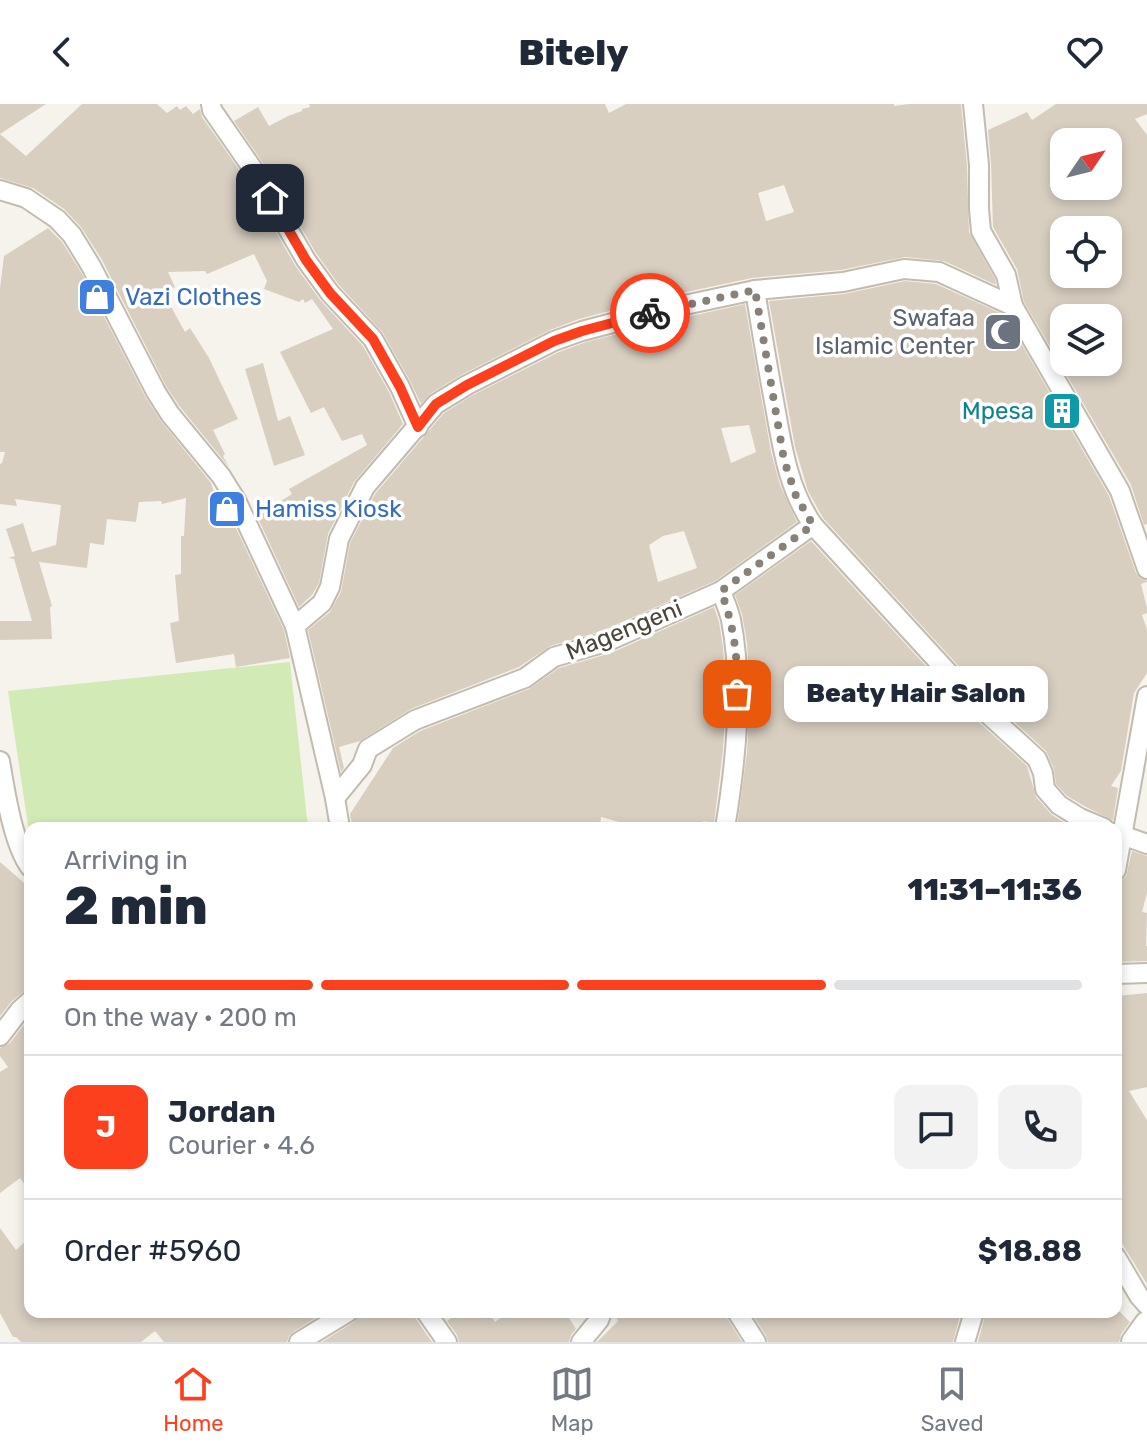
<!DOCTYPE html>
<html lang="en">
<head>
<meta charset="utf-8">
<style>
	:root { --surface:#fff; --page:#f2f2f3; --text:#1f2937; --muted:#747a83; --line:#e0e1e3; --accent:#fc3f1d }
	body { margin:0; font-family:Rubik,sans-serif; background:var(--page); color:var(--text); height:100vh; display:flex; flex-direction:column; font-size:30px; white-space:nowrap }
	* { box-sizing:border-box; margin:0 }
	p { font-size:26px; color:var(--muted) }
	.icon { flex:none; width:44px; height:44px; fill:none; stroke:currentColor; stroke-width:2; stroke-linecap:round; stroke-linejoin:round }
	.map { position:relative; flex:1; overflow:hidden }
	.side { position:absolute; left:24px; top:718px; width:1098px; height:496px; display:flex; flex-direction:column; background:var(--surface); border-radius:16px; box-shadow:0 4px 12px #0003 }
	.side>* { flex:none }
	.needle { width:52px; rotate:55deg }
	.controls { position:absolute; left:1050px; top:24px; display:grid; gap:16px }
	.controls a { display:grid; place-items:center; width:72px; height:72px; border-radius:16px; background:var(--surface); box-shadow:0 4px 12px #0003; font-size:40px }
	.pin { position:absolute; display:grid; place-items:center; width:68px; height:68px; color:#fff; margin:-34px; border-radius:16px; box-shadow:0 4px 12px #0006 }
	.courier { position:absolute; display:grid; place-items:center; width:80px; height:80px; margin:-40px; border:6px solid #fc3f1d; border-radius:50%; background:#fff; color:#222; box-shadow:0 2px 10px #0007 }
	.bubble { position:absolute; height:56px; border-radius:16px; background:var(--surface); box-shadow:0 4px 12px #0003; font-size:26px; font-weight:800; line-height:56px; text-align:center }
	.headline em { font-style:normal; font-weight:800 }
	.headline div { display:flex; flex-direction:column-reverse }
	.headline { display:flex; align-items:center; justify-content:space-between; height:136px; padding:0 40px }
	h1 { font-size:52px; font-weight:800; line-height:60px }
	.bar { display:grid; grid-template-columns:repeat(4,1fr); gap:12px 8px; align-content:center; height:96px; padding:0 40px }
	.bar i { height:10px; border-radius:6px; background:var(--line) }
	.bar .selected { background:var(--accent) }
	.bar p { grid-column:span 4 }
	.line { display:flex; align-items:center; gap:20px; padding:0 40px; border-top:2px solid var(--line) }
	.line div { flex:1 }
	.round { display:grid; place-items:center; flex:none; width:84px; height:84px; border-radius:16px; background:var(--page) }
	header { display:flex; justify-content:space-between; align-items:center; height:104px; padding:0 40px; background:var(--surface); font-size:36px; font-weight:800 }
	.tab-bar { display:flex; justify-content:space-around; align-items:center; height:112px; border-top:2px solid var(--line); background:var(--surface); font-size:22px; color:var(--muted) }
	.tab-bar a { display:grid; justify-items:center; gap:4px }
	.tab-bar .selected { color:var(--accent) }
	.map>svg:first-child { display:block }
	.green { fill:#d2eab5 }
	.building { fill:#d8cfc1; fill-rule:evenodd }
	.lines { fill:none; stroke-linecap:round; stroke-linejoin:round }
	.minor-casing { stroke:#c2bbae; stroke-width:22 }
	.tertiary-casing { stroke:#c2bbae; stroke-width:28 }
	.minor { stroke:#fff; stroke-width:18 }
	.tertiary { stroke:#fff; stroke-width:24 }
	.done { stroke:#878178; stroke-width:8; stroke-dasharray:0 14.4 }
	.route { stroke:#fc3f1d; stroke-width:10 }
	.labels { text-anchor:middle; dominant-baseline:central; stroke-width:7; stroke-linejoin:round; paint-order:stroke }
	.shop-label { font-size:24px; fill:#366cbe; stroke:#fff; text-anchor:start }
	.worship-label { font-size:24px; fill:#5b616d; stroke:#fff; text-anchor:end }
	.culture-label { font-size:24px; fill:#0d838f; stroke:#fff; text-anchor:end }
	.street-label { font-size:24px; fill:#4b4439; stroke:#fff }
</style>
</head>
<body>
<header><svg class="icon" aria-label="back" viewBox="0 0 24 24"><path d="M15 5l-7 7 7 7"/></svg>Bitely<svg class="icon" aria-label="heart" viewBox="0 0 24 24"><path d="M12 20l-8-8c-3-5 5-10 8-4 3-6 11-1 8 4z"/></svg></header>
<div class="map">
<svg width="1147" height="1238" viewBox="0 0 1147 1238">
	<rect width="100%" height="100%" fill="#f6f3ec"/>
	<polygon class="green" points="290,558 308,724 30,724 30,735 8,587"/>
	<g class="building">
		<polygon points="0,0 46,0 0,30 26,52 82,0 157,0 167,9 177,2 180,6 186,2 193,10 200,5 202,13 245,74 296,163 321,197 363,242 389,288 403,320 354,378 328,430 319,479 312,491 299,503 256,410 258,411 292,390 289,385 367,341 362,330 342,337 324,303 311,309 280,248 333,225 312,195 305,199 303,195 299,198 264,185 267,177 254,150 207,170 205,167 168,168 175,183 164,188 169,199 185,228 190,224 209,254 238,315 213,326 225,350 223,352 229,363 180,303 166,282 102,156 81,123 64,105 33,84 0,74"/>
		<path d="M 309,0 L 605,0 L 609,9 L 626,0 L 894,0 L 894,2 L 909,0 L 961,0 L 967,62 L 969,128 L 995,175 L 996,181 L 944,157 L 905,153 L 841,166 L 752,174 L 663,193 L 579,215 L 550,226 L 461,271 L 430,290 L 421,300 L 410,277 L 383,229 L 339,181 L 316,149 L 265,62 L 234,17 L 258,3 L 269,22 L 288,12 L 302,7 L 302,5 L 310,3 ZM 784,81 L 794,108 L 766,117 L 758,89 Z"/>
		<path d="M 1056,0 L 1147,0 L 1147,10 L 1135,15 L 1147,31 L 1147,420 L 1144,421 L 1131,381 L 1024,198 L 1017,165 L 993,123 L 991,60 L 988,26 L 1027,8 L 1032,16 ZM 1064,38 L 1108,38 L 1108,82 L 1064,82 ZM 1064,126 L 1108,126 L 1117,146 L 1109,151 L 1113,159 L 1110,160 L 1113,170 L 1064,170 ZM 1064,214 L 1108,214 L 1108,247 L 1112,258 L 1064,258 Z"/>
		<polygon points="48,124 62,138 81,168 146,294 161,317 211,379 220,405 226,403 284,526 290,554 236,563 234,550 176,559 170,519 179,517 175,471 181,470 181,432 184,432 186,394 162,400 161,397 139,398 136,418 107,415 104,441 90,439 87,464 39,458 52,502 50,503 52,535 0,536 0,517 32,517 14,455 8,454 15,452 6,425 23,419 32,448 56,441 61,401 15,395 17,402 0,400 0,360 2,359 5,348 0,348 0,184 4,152"/>
		<polygon points="905,177 936,180 1005,211 1109,392 1136,469 1140,474 1147,477 1147,478 1141,480 1147,504 1147,509 1142,511 1147,525 1147,569 1134,589 1121,667 1111,682 1118,684 1113,716 1086,703 1067,692 1056,680 1054,665 1046,647 986,592 823,414 808,387 795,343 769,197 844,190"/>
		<path d="M 745,200 L 771,348 L 780,381 L 797,418 L 715,477 L 602,527 L 550,542 L 519,563 L 411,605 L 360,637 L 339,643 L 344,664 L 341,668 L 308,526 L 330,508 L 341,488 L 350,439 L 375,390 L 444,309 L 473,291 L 559,248 L 586,238 L 669,217 ZM 749,321 L 756,348 L 731,359 L 721,324 ZM 684,427 L 697,464 L 658,478 L 649,441 L 663,432 Z"/>
		<polygon points="263,259 278,317 290,312 305,351 274,362 245,265"/>
		<polygon points="811,437 969,609 1027,662 1036,693 1052,711 1073,724 737,724 747,648 750,593 747,539 742,510 735,491"/>
		<polygon points="714,503 719,518 723,543 726,593 723,646 714,719 703,717 703,724 641,724 601,713 600,724 356,724 352,721 350,710 393,644 420,627 529,585 559,564 611,549"/>
		<polygon points="1132,747 1147,752 1147,789 1142,808 1147,809 1146,842 1147,842 1147,857 1116,858 1116,778 1126,773"/>
		<polygon points="0,758 30,784 30,885 23,888 12,897 0,912"/>
		<polygon points="1147,889 1147,983 1129,987 1147,1016 1147,1180 1116,1130 1116,892"/>
		<polygon points="30,913 30,1088 20,1074 0,1089 0,968 8,963 0,952 0,944 10,939"/>
		<polygon points="0,1124 16,1146 30,1133 30,1208 325,1208 293,1228 289,1232 287,1238 164,1238 155,1227 141,1238 21,1238 16,1233 13,1233 0,1209"/>
		<polygon points="362,1208 414,1208 416,1215 432,1238 322,1238 354,1218"/>
		<polygon points="460,1208 488,1208 495,1218 509,1208 565,1208 576,1225 571,1231 569,1238 459,1238 457,1231 447,1217"/>
		<polygon points="614,1208 725,1208 727,1214 742,1238 597,1238 618,1217"/>
		<polygon points="751,1208 919,1208 934,1213 936,1208 961,1208 953,1238 768,1238 766,1232"/>
		<polygon points="986,1208 1120,1208 1130,1218 1121,1230 1119,1238 978,1238"/>
	</g>
	<g class="lines">
		<g class="minor-casing">
			<g id="minor">
				<polyline points="211,0 212,6 255,68 306,156 330,189 373,235 400,283 418,323"/>
				<polyline points="973,0 979,61 979,105 981,127 1006,171 1013,202"/>
				<polyline points="0,86 26,94 57,115 72,131 91,162 156,288 170,310 221,372 236,396 295,522"/>
				<path d="M 755,186 C 761,223 767,260 774,297 C 782,341 787,383 813,421 L 978,601 L 1037,655 L 1043,669 L 1045,685 L 1059,701 L 1080,714 L 1104,724"/>
				<path d="M 721,487 C 724,496 729,506 731,516 C 744,582 736,658 725,724"/>
				<path d="M 0,657 C 5,687 13,740 30,763"/>
				<polyline points="335,694 362,661 368,645 415,616 525,574 554,553 606,538 721,487 813,421"/>
				<polyline points="340,724 335,694 295,522 322,499 330,483 339,435 365,383 436,300 467,281 554,237 582,227 666,205 755,186 843,178 904,165 939,168 1013,202 1120,387 1147,465"/>
				<polyline points="1116,729 1147,740"/>
				<polyline points="1116,766 1147,592"/>
				<polyline points="1116,870 1147,869"/>
				<polyline points="0,932 20,906 30,897"/>
				<polyline points="1116,1153 1139,1192 1147,1201"/>
				<polyline points="426,1208 447,1238"/>
				<polyline points="737,1208 756,1238"/>
				<polyline points="299,1238 348,1208"/>
				<polyline points="581,1238 599,1216 602,1208"/>
				<polyline points="965,1238 974,1208"/>
			</g>
		</g>
		<g class="tertiary-casing">
			<polyline id="tertiary" points="1134,1238 1147,1220"/>
		</g>
		<use href="#minor" class="minor"/>
		<use href="#tertiary" class="tertiary"/>
	</g>
	<g class="lines">
		<path class="done" d="M 650,209 L 755,186 L 784,356 L 796,392 L 813,421 L 721,487 C 734,522 738,553 737,590"/>
		<polyline class="route" points="270,94 306,156 330,189 373,235 400,283 418,323 436,300 467,281 554,237 582,227 650,209"/>
	</g>
	<defs>
		<g id="shop-square" transform="scale(2)"><rect x="-9" y="-9" width="18" height="18" rx="4" fill="#3f7fe0" stroke="#fff"/><path d="M-5-2.5h2.3a2.7 3.5 0 0 1 5.4 0H5L5.5 6h-11ZM-1.5-2.5h3a1.5 2.3 0 0 0-3 0Z" fill="#fff"/></g>
		<g id="mosque-square" transform="scale(2)"><rect x="-9" y="-9" width="18" height="18" rx="4" fill="#6b7280" stroke="#fff"/><path d="M3.5-4.9A6 6 0 1 0 3.5 4.9A5 5 0 1 1 3.5-4.9Z" fill="#fff"/></g>
		<g id="building-square" transform="scale(2)"><rect x="-9" y="-9" width="18" height="18" rx="4" fill="#0f9aa8" stroke="#fff"/><path d="M-4-6H4V6H1V3H-1V6H-4ZM-2.5-4.3h1.7v1.8h-1.7ZM.8-4.3h1.7v1.8H.8ZM-2.5-1h1.7V.8h-1.7ZM.8-1h1.7V.8H.8Z" fill="#fff"/></g>
	</defs>
	<g fill-rule="evenodd">
		<use href="#shop-square" x="97" y="193"/>
		<use href="#mosque-square" x="1003" y="228"/>
		<use href="#building-square" x="1062" y="307"/>
		<use href="#shop-square" x="227" y="405"/>
	</g>
	<g class="labels">
		<g class="shop-label">
			<text x="125" y="193">Vazi Clothes</text>
			<text x="255" y="405">Hamiss Kiosk</text>
		</g>
		<g class="worship-label">
			<text x="975" y="214">Swafaa<tspan x="975" dy="28">Islamic Center</tspan></text>
		</g>
		<g class="culture-label">
			<text x="1034" y="307">Mpesa</text>
		</g>
		<g class="street-label">
			<text transform="translate(624 526) rotate(-22)">Magengeni</text>
		</g>
	</g>
</svg>
<div class="controls">
<a><svg class="needle" viewBox="-14 -14 28 28"><path d="M0-13l5 13h-10z" fill="#e53935"/><path d="M0 13l5-13h-10z" fill="#747a83"/></svg></a>
<a><svg class="icon" aria-label="locate" viewBox="0 0 24 24"><circle cx="12" cy="12" r="6"/><path d="M12 2v4M12 18v4M2 12h4M18 12h4"/></svg></a>
<a><svg class="icon" aria-label="layers" viewBox="0 0 24 24"><path d="M12 4l9 5-9 5-9-5zM3 14l9 5 9-5"/></svg></a>
</div>
<div class="pin" style="left:737px;top:590px;background:#ea580c"><svg class="icon" aria-label="bag" viewBox="0 0 24 24"><path d="M5 8h14l-1 12H6zM9 8a3 3 0 0 1 6 0"/></svg></div>
<div class="pin" style="left:270px;top:94px;background:#1f2937"><svg class="icon" aria-label="home" viewBox="0 0 24 24"><path d="M3 11l9-7 9 7M6 9v11h12V9"/></svg></div>
<div class="courier" style="left:650px;top:209px"><svg class="icon" aria-label="bike" viewBox="0 0 24 24"><circle cx="6" cy="16" r="4"/><circle cx="18" cy="16" r="4"/><path d="M6 16l4-8h5l3 8M10 8l3 8H6M13 5h3"/></svg></div>
<div class="bubble" style="left:784px;top:562px;width:264px">Beaty Hair Salon</div>
<section class="side">
<div class="headline"><div><h1>2 min</h1><p>Arriving in</p></div><em>11:31–11:36</em></div>
<div class="bar"><i class="selected"></i><i class="selected"></i><i class="selected"></i><i></i><p>On the way · 200 m</p></div>
<div class="line" style="height:144px"><b class="round" style="background:var(--accent);color:#fff">J</b><div><b>Jordan</b><p>Courier · 4.6</p></div><a class="round"><svg class="icon" aria-label="chat" viewBox="0 0 24 24"><path d="M4 5h16v11H9l-5 4z"/></svg></a><a class="round"><svg class="icon" aria-label="phone" viewBox="0 0 24 24"><path d="M5 4h4l2 5-3 2q2 4 5 5l2-3 5 2v4C11 20 4 13 5 4z"/></svg></a></div>
<div class="line" style="height:104px"><div>Order #5960</div><b>$18.88</b></div>
</section>
</div>
<nav class="tab-bar">
<a class="selected"><svg class="icon" aria-label="home" viewBox="0 0 24 24"><path d="M3 11l9-7 9 7M6 9v11h12V9"/></svg>Home</a>
<a><svg class="icon" aria-label="map" viewBox="0 0 24 24"><path d="M3 6l6-2 6 2 6-2v14l-6 2-6-2-6 2zM9 4v14M15 6v14"/></svg>Map</a>
<a><svg class="icon" aria-label="saved" viewBox="0 0 24 24"><path d="M7 4h10v16l-5-4-5 4z"/></svg>Saved</a>
</nav>
</body>
</html>
